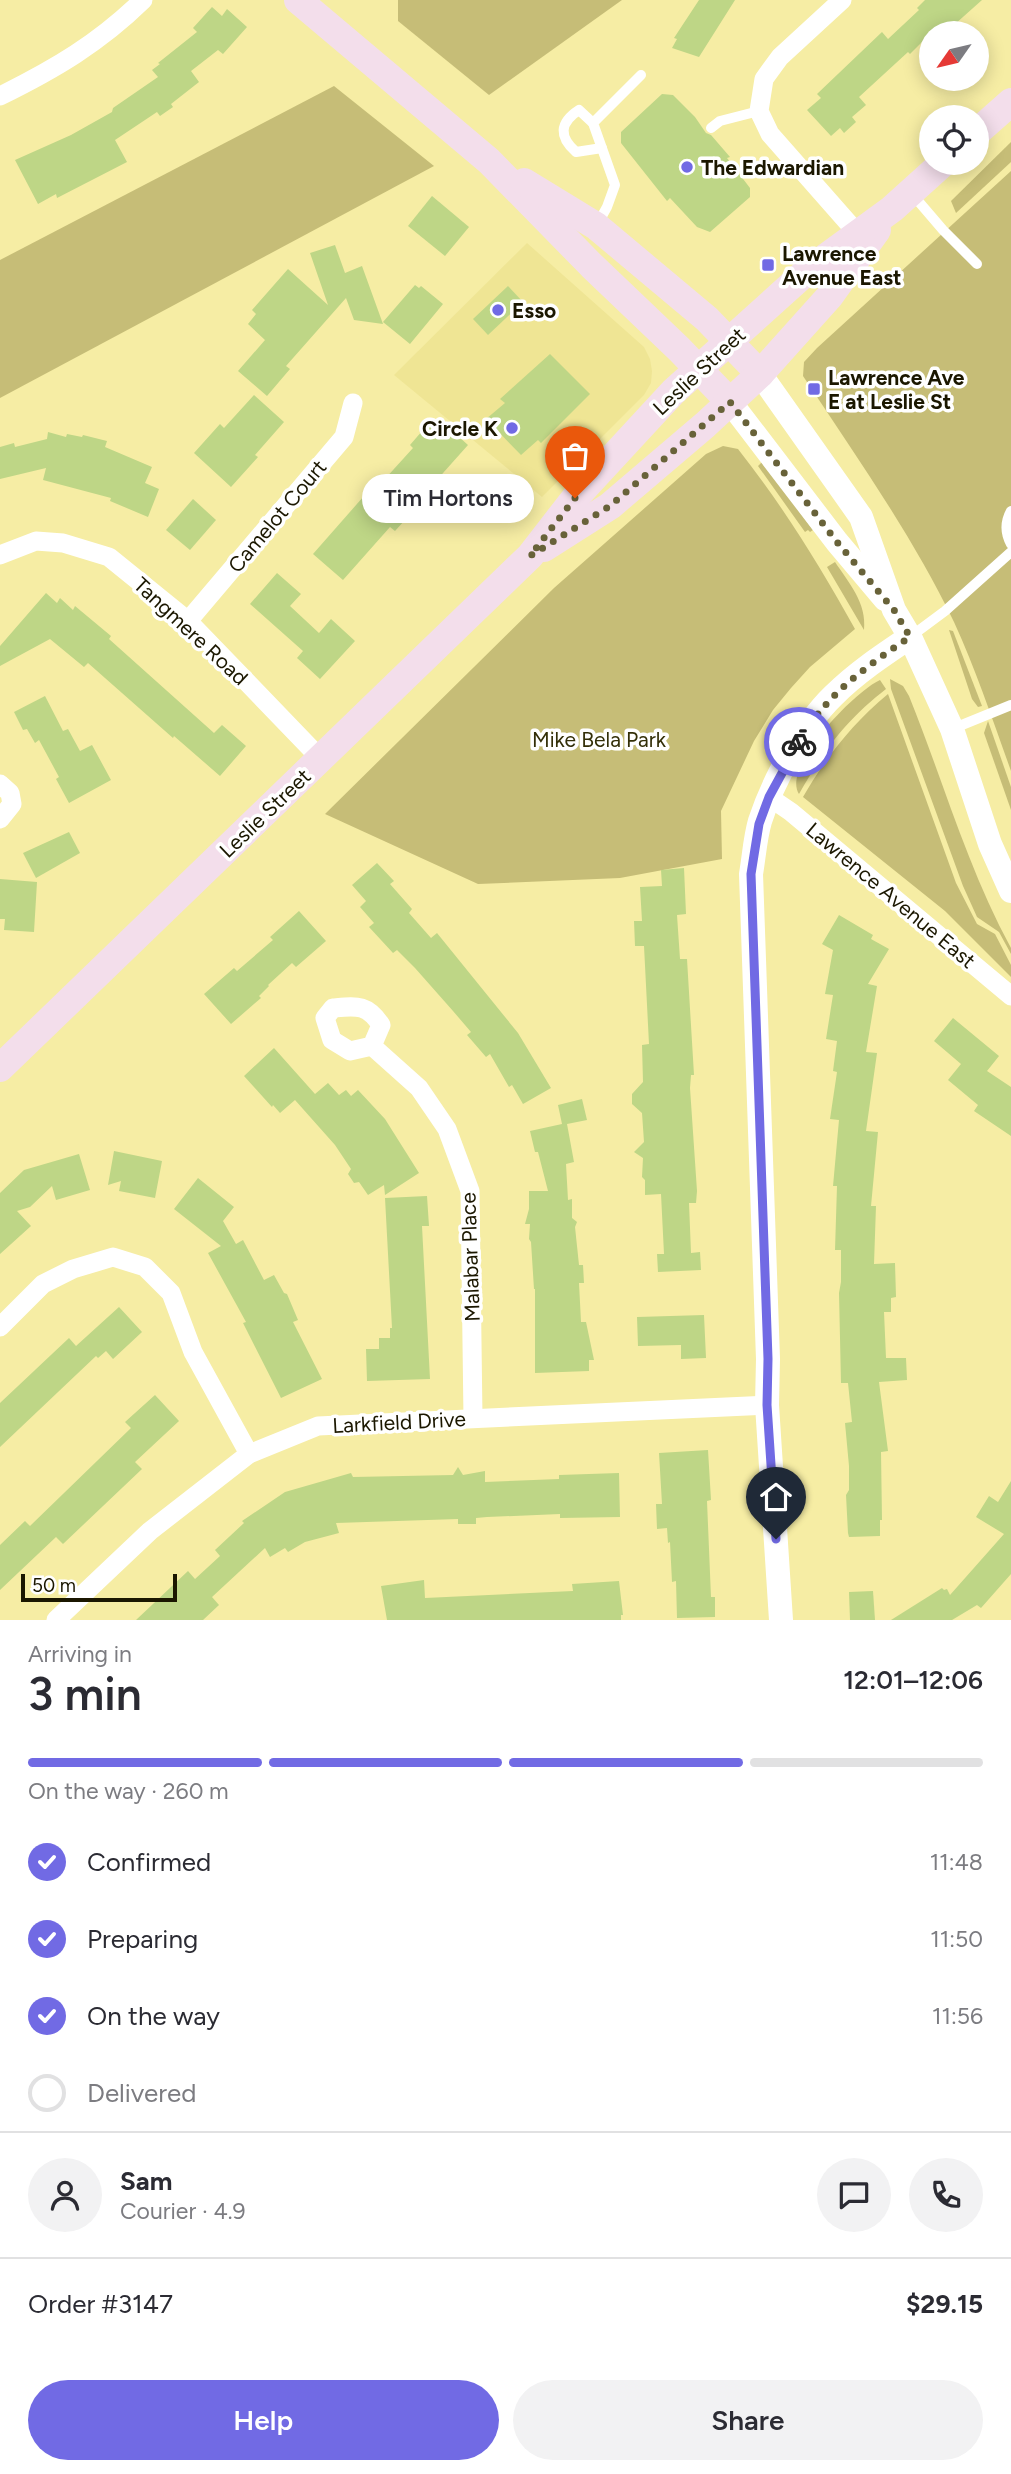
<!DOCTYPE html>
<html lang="en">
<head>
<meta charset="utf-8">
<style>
	:root { --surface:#fff; --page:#f2f2f3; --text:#2b2b33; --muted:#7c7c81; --line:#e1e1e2; --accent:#716ae4 }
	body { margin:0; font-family:Figtree,sans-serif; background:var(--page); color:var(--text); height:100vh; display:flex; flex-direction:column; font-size:26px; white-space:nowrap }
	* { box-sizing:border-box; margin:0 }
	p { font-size:23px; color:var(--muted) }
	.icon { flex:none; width:38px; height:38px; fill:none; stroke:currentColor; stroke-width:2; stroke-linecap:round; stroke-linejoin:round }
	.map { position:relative; height:1620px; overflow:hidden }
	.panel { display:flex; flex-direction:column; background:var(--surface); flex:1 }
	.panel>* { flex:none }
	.needle { width:46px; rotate:236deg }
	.buttons { position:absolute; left:919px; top:21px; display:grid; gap:14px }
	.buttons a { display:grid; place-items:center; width:70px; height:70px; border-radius:50%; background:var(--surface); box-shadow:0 4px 18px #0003; font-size:35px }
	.scale { position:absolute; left:21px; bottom:18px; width:156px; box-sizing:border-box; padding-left:7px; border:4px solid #1b1700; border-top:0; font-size:19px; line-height:24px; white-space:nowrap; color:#1b1700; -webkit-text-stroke:5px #fff; paint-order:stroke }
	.pin { position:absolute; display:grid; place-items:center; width:60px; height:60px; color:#fff; margin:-72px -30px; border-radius:50% 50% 50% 0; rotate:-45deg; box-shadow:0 0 7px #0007 }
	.pin .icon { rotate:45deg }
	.courier { position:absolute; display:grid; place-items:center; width:70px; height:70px; margin:-35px; border:5px solid #716ae4; border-radius:50%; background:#fff; color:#222; box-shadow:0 2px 9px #0007 }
	.bubble { position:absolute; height:49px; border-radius:24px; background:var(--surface); box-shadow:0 4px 18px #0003; font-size:23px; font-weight:600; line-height:49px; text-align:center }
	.summary em { font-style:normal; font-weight:600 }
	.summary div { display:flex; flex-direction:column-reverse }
	.summary { display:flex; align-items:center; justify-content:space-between; height:119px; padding:0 28px }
	h1 { font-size:46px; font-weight:600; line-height:52px }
	.bar { display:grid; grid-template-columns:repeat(4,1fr); gap:10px 7px; align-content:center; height:84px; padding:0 28px }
	.bar i { height:9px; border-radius:5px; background:var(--line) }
	.bar .current { background:var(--accent) }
	.bar p { grid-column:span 4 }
	.line { display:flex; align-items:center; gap:18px; padding:0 28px; border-top:2px solid var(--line) }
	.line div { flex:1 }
	.round { display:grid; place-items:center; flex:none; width:74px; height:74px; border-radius:37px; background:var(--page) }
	ol { padding:0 28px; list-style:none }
	li { display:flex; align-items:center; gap:21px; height:77px }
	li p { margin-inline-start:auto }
	li .icon { padding:7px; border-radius:50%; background:var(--accent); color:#fff; stroke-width:4 }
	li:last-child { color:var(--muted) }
	li i { width:38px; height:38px; border:4px solid var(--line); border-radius:50% }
	.button { display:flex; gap:14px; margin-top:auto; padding:14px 28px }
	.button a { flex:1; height:80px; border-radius:42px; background:var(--accent); color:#fff; font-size:28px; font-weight:600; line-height:80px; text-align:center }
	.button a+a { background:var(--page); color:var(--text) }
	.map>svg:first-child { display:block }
	.built { fill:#efe594 }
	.green { fill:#c6bd77 }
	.building { fill:#bed686 }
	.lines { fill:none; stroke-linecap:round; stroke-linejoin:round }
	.service { stroke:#fff; stroke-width:10 }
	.minor { stroke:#fff; stroke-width:19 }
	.tertiary { stroke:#fff; stroke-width:24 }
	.secondary { stroke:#f3deeb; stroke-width:28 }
	.done { stroke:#686239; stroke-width:7; stroke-dasharray:0 12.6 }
	.route { stroke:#716ae4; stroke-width:9 }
	.poi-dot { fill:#716ae4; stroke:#fff; stroke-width:2.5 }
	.labels { text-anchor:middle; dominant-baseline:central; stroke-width:7; stroke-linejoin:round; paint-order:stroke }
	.poi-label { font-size:21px; font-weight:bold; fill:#1b1700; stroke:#fff; text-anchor:start }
	.street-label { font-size:21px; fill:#1b1700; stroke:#fff }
	.park-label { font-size:21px; fill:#332f08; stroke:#fff }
</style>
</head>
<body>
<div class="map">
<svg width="1011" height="1620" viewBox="0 0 1011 1620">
	<rect width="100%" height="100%" fill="#f6eda4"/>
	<polygon class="built" points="527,243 644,347 650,359 652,371 651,383 644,395 542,497 394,375"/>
	<g class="green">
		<polygon points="398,0 622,0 489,95 398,21"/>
		<polygon points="334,86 434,166 0,398 0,260"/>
		<polygon points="1011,142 1011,162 956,213 951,201"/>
		<path d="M 1011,171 L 1011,771 C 993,721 976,670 954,622 C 912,535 856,456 803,376 L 804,362 L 817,348 Z"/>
		<path d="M 723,446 L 738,449 C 783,506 820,566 855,629 L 810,667 L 791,688 L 773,710 L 754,741 L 721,811 L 722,859 L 620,878 L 478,884 L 325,814 L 554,588 L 706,454 Z"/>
		<polygon points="763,461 813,530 810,532 808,530 805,532 758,466"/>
		<path d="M 835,562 C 849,583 867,603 864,630 L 827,567 Z"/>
		<polygon points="949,630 953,631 982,706 978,707 972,699"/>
		<path d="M 890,679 L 903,686 L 909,696 C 943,780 967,867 1011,948 L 1011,954 L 999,932 L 977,917 L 963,886 L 891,689 Z"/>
		<path d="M 880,680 L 886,689 C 846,720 824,750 799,794 C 781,767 855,691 880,680 Z"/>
		<path d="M 888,694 L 956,883 L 977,924 L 995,934 L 1011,965 L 1011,977 L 945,911 L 803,797 C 826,757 852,724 888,694 Z"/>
		<polygon points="988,721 1011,787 1011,810 984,733"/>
	</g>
	<g class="building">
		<polygon points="699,0 735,0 699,57 672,48 677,39 674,38"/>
		<polygon points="925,0 982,0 945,33 931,33 910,54 908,52 859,97 866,105 852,117 856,122 844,133 840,128 831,136 807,110 821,98 817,94 882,32 888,39 919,10 917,8"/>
		<polygon points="212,7 222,16 227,9 247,27 223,54 218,50 191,71 199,82 171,104 173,107 160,116 157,112 115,140 127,162 57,198 56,194 38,204 15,160 71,135 112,112 113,108 158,77 152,70 160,64 158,63 197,32 193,28"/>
		<polygon points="662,94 673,95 695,117 706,133 711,135 730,157 727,158 750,188 750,197 710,232 697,227 670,198 667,201 621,143 621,132"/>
		<polygon points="432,196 469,227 445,256 408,226"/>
		<polygon points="335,245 345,273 362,266 383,324 354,320 346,298 286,366 290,369 267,396 238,371 265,340 248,324 256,314 252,310 288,269 328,305 310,253"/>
		<polygon points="415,285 419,288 421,286 443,304 410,344 383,322"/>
		<polygon points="508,286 523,302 488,335 473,319"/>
		<polygon points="550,354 590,394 541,443 538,440 521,455 486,419 505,403 500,399"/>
		<polygon points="254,395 284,422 255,455 258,457 231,487 194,453 220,424 224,428"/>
		<polygon points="439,419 468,445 435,482 447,493 424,518 415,509 395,531 390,527 343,580 313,554 371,488 374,491 413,448 410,445 429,423 432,427"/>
		<polygon points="48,432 66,437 67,434 82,437 83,435 107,441 105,447 152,467 145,483 159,489 148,517 110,501 111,498 43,480 46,468 0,479 0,447 14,443 15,447 47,439"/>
		<polygon points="193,499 216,520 190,550 166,530"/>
		<polygon points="277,573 301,594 290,606 319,633 331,619 355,641 320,679 297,658 303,651 250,604"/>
		<polygon points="46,593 57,603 60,598 73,610 75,606 111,636 109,639 214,733 222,725 246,746 220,776 174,736 173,738 88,663 84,667 50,639 0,666 0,646"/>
		<polygon points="45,696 63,731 68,729 80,751 92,745 111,780 69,803 56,779 59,777 39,740 35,743 27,729 23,730 14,712"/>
		<polygon points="69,832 80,853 36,878 23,853"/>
		<polygon points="377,863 394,881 390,884 412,909 409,913 431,938 437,933 518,1033 551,1088 523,1104 512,1085 509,1087 490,1054 486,1057 467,1035 471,1032 453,1011 415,968 397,950 393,953 369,927 374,923 360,907 366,901 352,885"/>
		<polygon points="684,868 686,914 677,915 680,959 687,959 694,1075 691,1075 690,1088 697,1191 696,1203 689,1203 691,1253 700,1252 701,1270 658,1272 657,1254 664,1254 661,1194 645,1195 645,1180 642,1177 643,1158 634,1152 644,1142 642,1113 632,1104 632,1094 643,1082 642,1045 649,1044 644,946 635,946 634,921 642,921 640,887 662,886 661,870"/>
		<polygon points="0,879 37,882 34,932 4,930 5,919 0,919"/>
		<polygon points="299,911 326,941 296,967 292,963 268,985 269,986 259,996 261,998 231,1024 204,994 234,968 237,971 273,940 270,937"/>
		<polygon points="839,915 873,935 871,939 889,949 868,984 877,986 866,1052 877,1053 866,1131 878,1132 871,1206 876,1206 874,1264 895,1263 896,1297 891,1298 891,1312 884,1312 886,1358 906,1358 907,1380 879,1382 888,1451 881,1452 882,1520 880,1520 880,1536 849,1537 848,1533 846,1495 849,1490 849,1466 845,1423 852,1422 848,1383 841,1383 839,1293 841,1282 841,1250 835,1250 837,1186 833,1186 839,1120 830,1119 837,1072 833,1071 837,1041 826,1039 833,995 825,994 833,950 822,944"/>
		<polygon points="953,1018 999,1056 987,1071 1011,1087 1011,1136 974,1111 978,1105 948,1080 961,1064 934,1041"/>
		<polygon points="274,1048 315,1094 328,1083 339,1095 346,1090 351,1096 358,1090 385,1119 419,1173 385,1195 384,1185 368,1195 359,1182 354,1183 348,1174 351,1169 335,1145 295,1100 280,1113 273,1105 272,1107 244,1076"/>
		<polygon points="582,1099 587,1120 567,1124 574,1162 566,1164 568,1200 572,1199 572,1218 577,1222 575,1227 579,1265 583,1265 584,1283 579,1283 581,1322 586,1322 594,1360 589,1360 589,1371 535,1373 535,1289 534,1289 531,1242 529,1239 530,1224 525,1224 529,1209 529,1191 548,1191 538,1152 535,1152 530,1131 562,1124 558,1105"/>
		<polygon points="114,1151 162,1161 155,1198 119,1191 121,1181 108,1185"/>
		<polygon points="79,1154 90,1190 56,1200 52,1186 30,1207 17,1211 31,1226 0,1254 0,1193 24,1170"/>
		<polygon points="198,1178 234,1207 223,1221 236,1244 243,1240 264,1280 274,1275 284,1293 287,1294 298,1320 293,1322 322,1379 281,1398 243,1323 246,1322 208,1253 221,1246 174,1209"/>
		<polygon points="427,1196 429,1226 422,1226 430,1379 367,1381 366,1349 379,1349 379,1338 390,1338 390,1328 392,1328 385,1198"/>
		<polygon points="119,1307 142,1332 113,1359 106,1351 98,1358 96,1356 0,1447 0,1403 69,1338 76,1346"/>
		<polygon points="704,1315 706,1358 681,1359 681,1345 638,1346 637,1317"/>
		<polygon points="155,1395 179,1421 135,1462 142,1469 63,1544 56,1537 0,1590 0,1545 25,1521 30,1526 131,1428 125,1422"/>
		<polygon points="708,1450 711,1500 707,1501 711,1597 715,1597 715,1617 677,1618 676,1581 672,1582 670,1542 668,1543 667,1528 657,1529 656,1504 662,1504 659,1453"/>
		<polygon points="458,1467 463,1475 485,1471 485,1482 559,1479 559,1475 619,1473 620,1517 560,1518 560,1514 487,1517 476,1518 476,1524 458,1524 458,1519 336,1523 339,1533 305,1542 288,1552 285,1548 270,1557 265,1548 212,1597 219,1605 203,1620 136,1620 188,1571 195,1579 220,1556 215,1550 244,1523 242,1521 285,1492 351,1473 353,1477 453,1475"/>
		<polygon points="1011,1481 1011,1574 981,1608 977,1605 952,1620 891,1620 942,1588 944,1590 947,1589 950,1595 1004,1534 976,1517 989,1496 998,1502"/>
		<polygon points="424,1580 425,1598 573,1591 572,1584 619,1581 623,1615 621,1615 621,1620 387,1620 381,1586"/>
		<polygon points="873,1591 875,1620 850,1620 849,1592"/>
	</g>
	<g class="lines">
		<g class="service">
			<path d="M 593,123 L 579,110 C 559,123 559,137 576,152 L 602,148"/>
			<polyline points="711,128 720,121 759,111"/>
			<polyline points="913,195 943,230 977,264"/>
			<polyline points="597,225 607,207 615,185 593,123 641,75"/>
			<path d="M 1011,511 C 1005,522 1005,533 1011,544"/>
			<polyline points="910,637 945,611 1011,552"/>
			<polyline points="952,729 1011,705"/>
		</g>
		<g class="minor">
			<polyline points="842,0 780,57 764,79 759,111 770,134 858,234"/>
			<path d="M 0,96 C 55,69 99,43 143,0"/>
			<polyline points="0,555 36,541 63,543 109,557 188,621 321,759"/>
			<polyline points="188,621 344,437 353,403"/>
			<polyline points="0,784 10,793 12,804 0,819"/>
			<polyline points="769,797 791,812 1011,996"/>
			<path d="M 372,1046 L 350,1051 L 332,1040 L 325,1018 L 333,1008 C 357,1006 367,1004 381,1025 L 372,1046 L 419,1088 L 447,1129 L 470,1191 L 473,1418"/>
			<polyline points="0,1327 43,1284 73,1269 113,1257 145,1267 171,1293 193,1352 249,1454"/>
			<polyline points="56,1620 150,1531 249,1454 318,1426 767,1405"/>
		</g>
		<g class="tertiary">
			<polyline points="760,374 861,517 894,610 910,637 952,729 990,844 1011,891"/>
			<polyline points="730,402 837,542 885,599"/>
			<path d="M 781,1620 L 767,1405 L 768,1359 L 751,874 C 754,857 755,838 760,821 C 773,781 803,725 833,696 C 856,673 883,655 910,637"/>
		</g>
		<g class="secondary">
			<polyline points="298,0 489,161 592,266 679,349 730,402"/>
			<polyline points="976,133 1011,102"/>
			<polyline points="524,182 596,226 707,319 760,374"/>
			<polyline points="544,548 610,506 705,425 760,374 829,297 877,230"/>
			<polyline points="0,1068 530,556 575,498 673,392 807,271 892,209 943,163"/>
		</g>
	</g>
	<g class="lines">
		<path class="done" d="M 575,498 L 530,556 L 610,506 L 730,402 L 837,542 L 894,610 L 910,637 C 867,666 825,695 799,742"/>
		<polyline class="route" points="776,1539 767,1405 768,1359 751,874 759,824 769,797 799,742"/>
	</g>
	<g class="poi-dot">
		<circle cx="687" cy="167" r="7"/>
		<rect x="761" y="258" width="14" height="14" rx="3.5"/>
		<circle cx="498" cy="310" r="7"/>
		<rect x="807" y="382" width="14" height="14" rx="3.5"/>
		<circle cx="512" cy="428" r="7"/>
	</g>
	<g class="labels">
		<g class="poi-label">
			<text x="701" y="167">The Edwardian</text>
			<text x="782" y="253">Lawrence<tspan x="782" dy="24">Avenue East</tspan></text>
			<text x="512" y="310">Esso</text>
			<text x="828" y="377">Lawrence Ave<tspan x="828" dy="24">E at Leslie St</tspan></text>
			<text x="498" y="428" text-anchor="end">Circle K</text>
		</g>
		<g class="street-label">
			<text transform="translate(699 371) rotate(-43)">Leslie Street</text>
			<text transform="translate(277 516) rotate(-50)">Camelot Court</text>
			<text transform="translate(191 631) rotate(43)">Tangmere Road</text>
			<text transform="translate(265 813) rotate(-44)">Leslie Street</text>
			<text transform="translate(891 895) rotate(40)">Lawrence Avenue East</text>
			<text transform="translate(470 1257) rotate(-92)">Malabar Place</text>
			<text transform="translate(399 1422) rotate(-3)">Larkfield Drive</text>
		</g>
		<g class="park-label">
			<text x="599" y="739">Mike Bela Park</text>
		</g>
	</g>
</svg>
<div class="buttons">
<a><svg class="needle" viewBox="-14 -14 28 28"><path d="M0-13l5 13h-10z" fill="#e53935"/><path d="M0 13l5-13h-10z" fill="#7c7c81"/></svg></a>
<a><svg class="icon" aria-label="locate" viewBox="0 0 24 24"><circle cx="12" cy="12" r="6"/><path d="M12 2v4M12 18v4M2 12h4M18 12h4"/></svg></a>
</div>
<div class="scale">50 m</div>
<div class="pin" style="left:575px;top:498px;background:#ea580c"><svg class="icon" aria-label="bag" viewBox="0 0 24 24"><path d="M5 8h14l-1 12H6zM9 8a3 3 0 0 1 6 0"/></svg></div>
<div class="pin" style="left:776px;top:1539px;background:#1f2937"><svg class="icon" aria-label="home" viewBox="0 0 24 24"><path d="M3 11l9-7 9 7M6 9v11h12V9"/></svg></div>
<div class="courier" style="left:799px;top:742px"><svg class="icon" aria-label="bike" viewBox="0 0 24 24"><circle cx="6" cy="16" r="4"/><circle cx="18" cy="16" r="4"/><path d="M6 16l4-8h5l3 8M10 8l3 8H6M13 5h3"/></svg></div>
<div class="bubble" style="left:362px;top:474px;width:172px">Tim Hortons</div>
</div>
<section class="panel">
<div class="summary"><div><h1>3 min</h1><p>Arriving in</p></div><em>12:01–12:06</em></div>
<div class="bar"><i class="current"></i><i class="current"></i><i class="current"></i><i></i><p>On the way · 260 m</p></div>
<ol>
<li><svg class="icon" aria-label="check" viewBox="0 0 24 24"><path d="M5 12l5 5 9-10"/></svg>Confirmed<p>11:48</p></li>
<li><svg class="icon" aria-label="check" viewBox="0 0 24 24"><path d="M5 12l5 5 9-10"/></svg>Preparing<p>11:50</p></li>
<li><svg class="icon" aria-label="check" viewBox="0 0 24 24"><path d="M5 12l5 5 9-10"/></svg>On the way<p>11:56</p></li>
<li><i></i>Delivered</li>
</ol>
<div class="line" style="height:126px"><a class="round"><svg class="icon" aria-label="person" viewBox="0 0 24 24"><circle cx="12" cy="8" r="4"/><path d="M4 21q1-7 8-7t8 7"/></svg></a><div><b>Sam</b><p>Courier · 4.9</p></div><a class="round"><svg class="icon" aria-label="chat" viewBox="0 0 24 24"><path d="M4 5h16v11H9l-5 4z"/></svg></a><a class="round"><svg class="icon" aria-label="phone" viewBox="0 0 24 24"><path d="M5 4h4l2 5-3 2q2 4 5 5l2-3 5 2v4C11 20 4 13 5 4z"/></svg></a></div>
<div class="line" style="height:91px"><div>Order #3147</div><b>$29.15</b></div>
<div class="button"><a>Help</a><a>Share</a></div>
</section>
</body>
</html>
